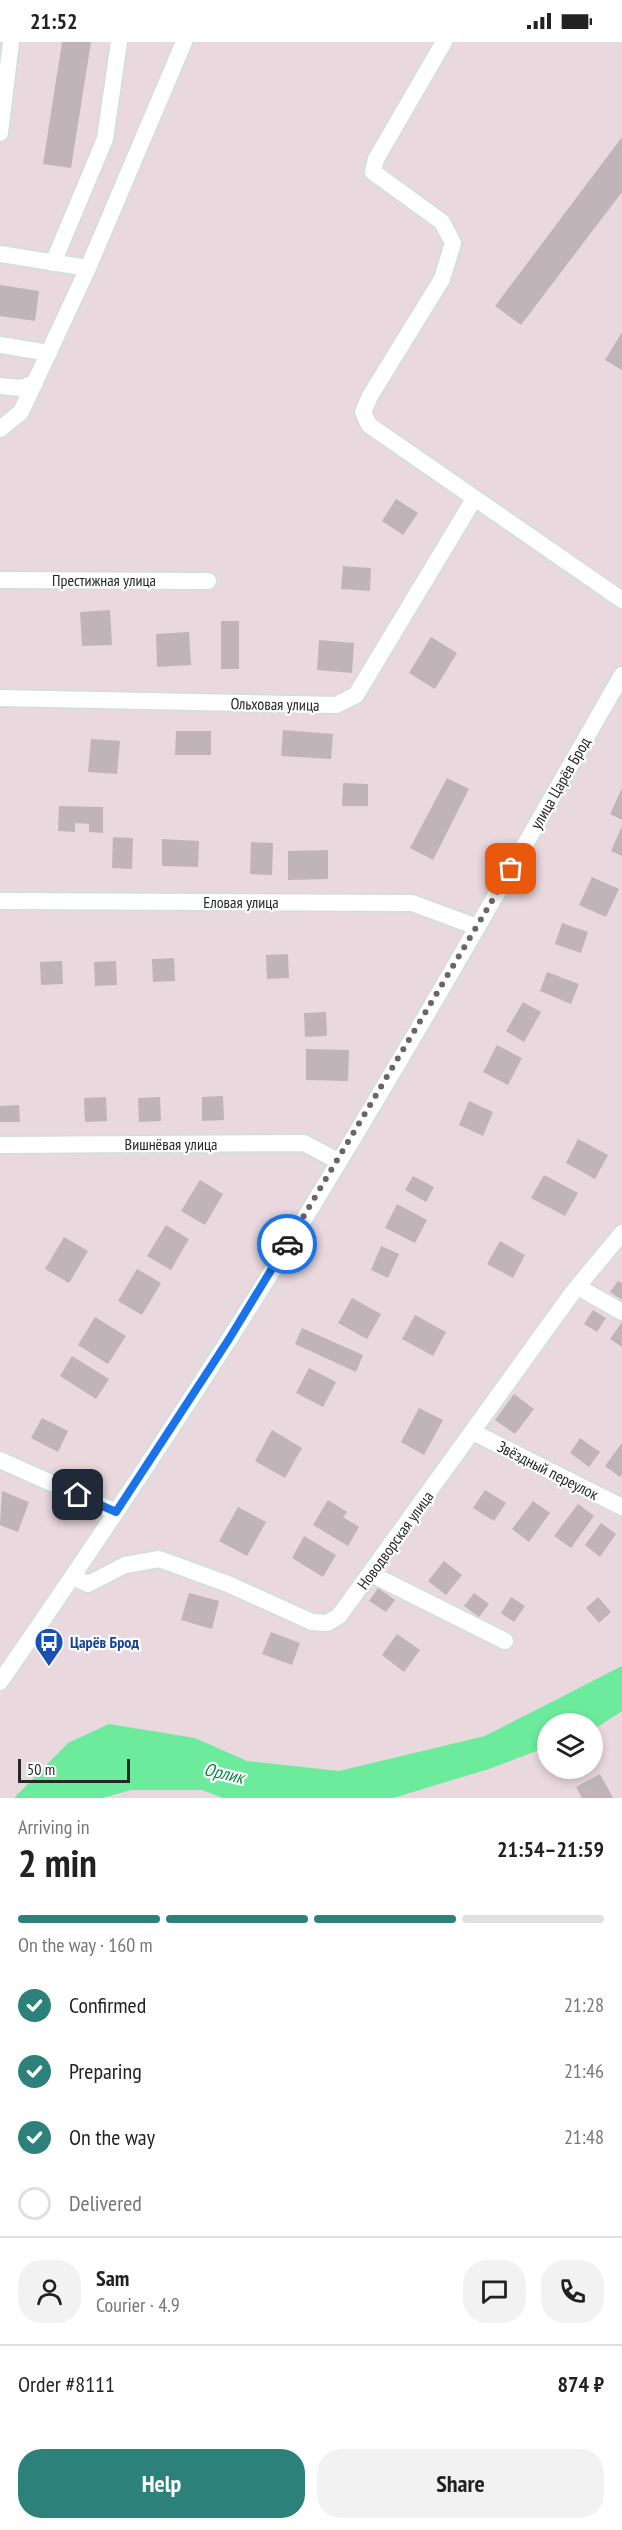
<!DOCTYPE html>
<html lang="en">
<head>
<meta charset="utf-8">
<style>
	:root { --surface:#fff; --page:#f2f2f2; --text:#222; --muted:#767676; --line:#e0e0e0; --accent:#2c817b }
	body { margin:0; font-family:"PT Sans Narrow",sans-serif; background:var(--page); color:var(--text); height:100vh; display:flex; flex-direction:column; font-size:22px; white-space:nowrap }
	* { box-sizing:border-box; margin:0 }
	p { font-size:20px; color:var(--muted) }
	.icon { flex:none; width:33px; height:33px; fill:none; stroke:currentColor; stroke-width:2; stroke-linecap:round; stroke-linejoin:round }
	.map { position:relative; height:1756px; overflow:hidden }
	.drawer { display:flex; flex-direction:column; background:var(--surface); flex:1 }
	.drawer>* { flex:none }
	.tools { position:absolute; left:537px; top:1671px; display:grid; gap:12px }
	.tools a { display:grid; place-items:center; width:66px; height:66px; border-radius:50%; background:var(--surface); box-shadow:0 3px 9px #0003; font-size:30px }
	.scale { position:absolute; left:18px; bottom:15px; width:112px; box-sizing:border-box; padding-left:6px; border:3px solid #272727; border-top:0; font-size:16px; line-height:21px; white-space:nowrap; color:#272727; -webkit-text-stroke:4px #fff; paint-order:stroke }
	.pin { position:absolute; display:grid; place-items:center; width:51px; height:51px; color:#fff; margin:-26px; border-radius:12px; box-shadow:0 3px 9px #0006 }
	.courier { position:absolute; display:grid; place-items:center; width:60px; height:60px; margin:-30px; border:4px solid #1a73e8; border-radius:50%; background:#fff; color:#222; box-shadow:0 2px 8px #0007 }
	.summary em { font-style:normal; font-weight:700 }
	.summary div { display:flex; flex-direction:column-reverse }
	.summary { display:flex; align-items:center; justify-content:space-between; height:102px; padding:0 18px }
	h1 { font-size:39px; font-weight:700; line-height:45px }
	.bar { display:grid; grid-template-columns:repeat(4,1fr); gap:9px 6px; align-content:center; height:72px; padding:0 18px }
	.bar i { height:8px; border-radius:4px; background:var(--line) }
	.bar .active { background:var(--accent) }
	.bar p { grid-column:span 4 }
	.line { display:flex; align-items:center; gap:15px; padding:0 18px; border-top:2px solid var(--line) }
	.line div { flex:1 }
	.round { display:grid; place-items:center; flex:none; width:63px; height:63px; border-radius:24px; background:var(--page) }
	ol { padding:0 18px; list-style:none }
	li { display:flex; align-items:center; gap:18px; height:66px }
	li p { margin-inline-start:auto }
	li .icon { padding:6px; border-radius:50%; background:var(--accent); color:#fff; stroke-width:4 }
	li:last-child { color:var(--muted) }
	li i { width:33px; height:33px; border:3px solid var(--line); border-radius:50% }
	.primary-button { display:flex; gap:12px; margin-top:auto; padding:12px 18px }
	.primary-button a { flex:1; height:69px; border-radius:24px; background:var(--accent); color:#fff; font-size:24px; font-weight:700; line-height:69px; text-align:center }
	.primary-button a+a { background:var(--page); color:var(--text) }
	.status { display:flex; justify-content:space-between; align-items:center; height:42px; padding:0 30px; background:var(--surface); direction:ltr }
	.status svg { height:16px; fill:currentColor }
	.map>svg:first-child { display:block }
	.water { fill:#6beb9b }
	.building { fill:#c1b4b8 }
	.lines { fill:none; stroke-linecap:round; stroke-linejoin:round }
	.minor-casing { stroke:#cde0de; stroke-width:19 }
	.minor { stroke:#fff; stroke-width:16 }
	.done { stroke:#6b6567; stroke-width:6; stroke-dasharray:0 10.8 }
	.route { stroke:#1a73e8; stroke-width:8 }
	.labels { text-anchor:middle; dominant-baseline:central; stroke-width:4.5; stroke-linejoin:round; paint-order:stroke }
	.street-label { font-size:16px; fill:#272727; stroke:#fff }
	.transit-label { font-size:16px; font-weight:bold; fill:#164399; stroke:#fff; text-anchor:start }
	.water-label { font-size:18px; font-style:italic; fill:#0f8544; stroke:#fff }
</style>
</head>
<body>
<div class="status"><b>21:52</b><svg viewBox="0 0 49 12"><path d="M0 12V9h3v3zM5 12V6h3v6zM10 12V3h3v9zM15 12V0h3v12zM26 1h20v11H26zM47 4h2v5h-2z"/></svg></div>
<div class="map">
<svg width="622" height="1756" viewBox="0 0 622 1756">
	<rect width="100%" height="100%" fill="#e9d8de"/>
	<polygon class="water" points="622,1624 622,1669 593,1688 592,1682 548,1682 547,1705 489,1727 393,1756 223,1756 202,1748 131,1748 103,1756 14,1756 68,1701 109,1682 195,1696 247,1719 339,1729 485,1694"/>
	<g class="building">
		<polygon points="62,0 91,0 71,126 43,122"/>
		<polygon points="622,95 622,150 521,283 495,264"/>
		<polygon points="0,243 39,249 35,279 0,274"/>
		<polygon points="622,290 622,328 605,318"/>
		<polygon points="396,457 418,471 403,493 382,479"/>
		<polygon points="343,524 371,526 370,549 341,547"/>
		<polygon points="110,568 112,603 82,604 80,570"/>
		<rect x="221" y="579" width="18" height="48"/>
		<polygon points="189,590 191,623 157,625 156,592"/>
		<polygon points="431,595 457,611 435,647 409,631"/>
		<polygon points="319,598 354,601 352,631 317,628"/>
		<polygon points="283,688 333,692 331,717 281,714"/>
		<polygon points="176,689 211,689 211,713 175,713"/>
		<polygon points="91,697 120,699 117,732 88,730"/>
		<polygon points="447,736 469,747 433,818 410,806"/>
		<polygon points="343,741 368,742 368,764 342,764"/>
		<polygon points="622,746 622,778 610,772"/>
		<polygon points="59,764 103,765 103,791 89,790 89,782 75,781 75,790 58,789"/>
		<polygon points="622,784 622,814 611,809"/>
		<polygon points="113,795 133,796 132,827 112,826"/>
		<polygon points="162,797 199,799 198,825 162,824"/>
		<polygon points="251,800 273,801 272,833 250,832"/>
		<polygon points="328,808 328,837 288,838 288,809"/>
		<polygon points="592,835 619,847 606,875 579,863"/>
		<polygon points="562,881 588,890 581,911 555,902"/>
		<polygon points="288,912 289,936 267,937 266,913"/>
		<polygon points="174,916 175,939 153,940 152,917"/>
		<polygon points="62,919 63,942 41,943 40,920"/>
		<polygon points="116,919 117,943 95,944 94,920"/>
		<polygon points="547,930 579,942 571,962 540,949"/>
		<polygon points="523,960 541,970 524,1000 506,989"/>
		<polygon points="326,970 327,994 305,995 304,971"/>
		<polygon points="497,1003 522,1016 508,1043 483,1030"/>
		<polygon points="306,1007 349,1008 348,1039 306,1038"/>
		<polygon points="223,1054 224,1078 202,1079 202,1055"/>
		<polygon points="106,1055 107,1079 85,1080 84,1056"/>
		<polygon points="160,1055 161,1079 139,1080 138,1056"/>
		<polygon points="469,1059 493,1070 483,1094 459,1083"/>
		<polygon points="19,1063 20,1080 0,1080 0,1064"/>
		<polygon points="578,1097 608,1113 595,1137 566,1121"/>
		<polygon points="544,1133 578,1151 565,1174 531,1156"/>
		<polygon points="413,1134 434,1145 426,1160 405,1148"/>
		<polygon points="200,1138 223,1152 205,1183 181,1169"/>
		<polygon points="397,1162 427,1178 415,1201 385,1186"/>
		<polygon points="166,1183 189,1197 171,1228 147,1214"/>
		<polygon points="64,1195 88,1209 69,1241 45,1227"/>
		<polygon points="500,1199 525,1213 513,1236 487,1222"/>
		<polygon points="381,1204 399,1212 388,1236 371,1228"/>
		<polygon points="137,1227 161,1241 142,1273 118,1259"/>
		<polygon points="618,1239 622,1241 622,1258 610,1250"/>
		<polygon points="352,1256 381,1272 367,1297 338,1281"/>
		<polygon points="593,1268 606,1276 597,1290 584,1282"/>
		<polygon points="415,1273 446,1290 433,1314 402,1297"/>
		<polygon points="95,1275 126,1294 108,1322 78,1303"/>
		<polygon points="622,1280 622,1305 610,1297"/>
		<polygon points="302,1286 363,1313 356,1330 295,1302"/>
		<polygon points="72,1314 109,1337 96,1357 60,1334"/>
		<polygon points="309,1326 336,1340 323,1365 296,1351"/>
		<polygon points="514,1352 534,1367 515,1392 495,1378"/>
		<polygon points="419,1366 443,1378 424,1413 401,1400"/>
		<polygon points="42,1376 68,1389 58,1410 31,1396"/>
		<polygon points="272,1388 302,1406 285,1436 255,1419"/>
		<polygon points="580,1396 600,1410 589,1425 570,1411"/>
		<polygon points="622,1401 622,1432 620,1435 605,1424"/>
		<polygon points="485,1448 506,1461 494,1479 473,1466"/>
		<polygon points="2,1449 29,1460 18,1490 0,1483"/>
		<polygon points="328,1458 347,1470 343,1475 359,1485 348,1504 313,1483"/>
		<polygon points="533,1459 550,1471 529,1500 512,1487"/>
		<polygon points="578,1462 594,1474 571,1506 554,1494"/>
		<polygon points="238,1465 266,1480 247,1514 219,1499"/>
		<polygon points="601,1481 616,1492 600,1515 585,1503"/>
		<polygon points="304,1494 336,1513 323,1535 292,1516"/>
		<polygon points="444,1519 462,1533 446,1553 428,1539"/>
		<polygon points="378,1546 395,1558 386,1570 369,1559"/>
		<polygon points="189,1551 219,1559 212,1587 181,1578"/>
		<polygon points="474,1551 489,1562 479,1575 464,1564"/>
		<polygon points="511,1555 525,1564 514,1580 501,1571"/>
		<polygon points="598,1555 611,1570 599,1581 586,1566"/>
		<polygon points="271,1590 300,1601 292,1623 262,1612"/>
		<polygon points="397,1592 420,1608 404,1630 382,1613"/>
		<polygon points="600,1732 613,1756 582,1756 576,1745"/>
	</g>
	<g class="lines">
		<g class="minor-casing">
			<g id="minor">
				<polyline points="444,0 376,117 373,130 442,180 453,201 442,237 370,354 363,370 369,383 622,558"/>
				<polyline points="0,91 11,0"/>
				<polyline points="0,212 88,226"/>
				<polyline points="53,221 105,97 119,0"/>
				<polyline points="0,303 49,311"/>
				<polyline points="0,344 21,346 35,341"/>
				<polyline points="0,387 21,370 88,226 184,0"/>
				<polyline points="0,538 208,539"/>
				<polyline points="0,656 336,663 356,653 474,457"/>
				<polyline points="0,859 412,861 477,885"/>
				<polyline points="0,1103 304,1101 338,1119"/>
				<polyline points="578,1245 622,1270"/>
				<polyline points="473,1390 622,1465"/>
				<polyline points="0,1418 116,1470"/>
				<polyline points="371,1532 505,1599"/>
				<polyline points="73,1535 88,1542 125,1523 159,1517 228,1542 312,1580 327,1581 339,1574 573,1250 622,1191"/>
				<path d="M 0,1640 C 78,1528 154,1414 228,1299 C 367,1081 494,857 622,633"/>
			</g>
		</g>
		<use href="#minor" class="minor"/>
	</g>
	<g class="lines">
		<polyline class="done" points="287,1202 511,827"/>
		<polyline class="route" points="78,1453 116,1470 229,1297 287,1202"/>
	</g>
	<defs>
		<g id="bus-pin" transform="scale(1.5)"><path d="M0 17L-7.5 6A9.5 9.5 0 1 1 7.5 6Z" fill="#1a4fb4" stroke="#fff"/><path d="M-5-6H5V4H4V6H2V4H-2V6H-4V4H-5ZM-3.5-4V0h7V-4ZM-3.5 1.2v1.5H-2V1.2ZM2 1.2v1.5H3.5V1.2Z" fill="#fff"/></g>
	</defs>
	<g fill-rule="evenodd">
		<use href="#bus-pin" x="49" y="1600"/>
	</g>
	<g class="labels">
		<g class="street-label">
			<text x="104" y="538">Престижная улица</text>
			<text transform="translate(275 662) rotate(1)">Ольховая улица</text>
			<text transform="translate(560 741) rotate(-60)">улица Царёв Брод</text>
			<text x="241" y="860">Еловая улица</text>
			<text x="171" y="1102">Вишнёвая улица</text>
			<text transform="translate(548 1428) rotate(27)">Звёздный переулок</text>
			<text transform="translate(395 1498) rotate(-54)">Новодворская улица</text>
		</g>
		<g class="transit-label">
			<text x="70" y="1600">Царёв Брод</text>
		</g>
		<g class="water-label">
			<text transform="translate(224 1731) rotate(13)">Орлик</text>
		</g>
	</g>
</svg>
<div class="tools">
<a><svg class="icon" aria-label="layers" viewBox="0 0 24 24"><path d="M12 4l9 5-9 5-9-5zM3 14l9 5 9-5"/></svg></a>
</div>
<div class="scale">50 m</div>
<div class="pin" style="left:511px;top:827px;background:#ea580c"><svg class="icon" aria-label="bag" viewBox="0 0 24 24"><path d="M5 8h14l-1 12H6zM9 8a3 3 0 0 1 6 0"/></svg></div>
<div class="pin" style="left:78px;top:1453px;background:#1f2937"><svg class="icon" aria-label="home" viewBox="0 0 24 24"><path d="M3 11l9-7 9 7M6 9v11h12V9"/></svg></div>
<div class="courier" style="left:287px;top:1202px"><svg class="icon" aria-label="car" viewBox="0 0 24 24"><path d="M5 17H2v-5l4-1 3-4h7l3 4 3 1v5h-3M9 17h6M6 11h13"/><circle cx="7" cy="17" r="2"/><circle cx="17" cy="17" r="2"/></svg></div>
</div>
<section class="drawer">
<div class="summary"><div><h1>2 min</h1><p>Arriving in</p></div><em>21:54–21:59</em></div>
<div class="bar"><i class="active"></i><i class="active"></i><i class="active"></i><i></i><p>On the way · 160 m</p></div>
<ol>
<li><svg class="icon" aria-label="check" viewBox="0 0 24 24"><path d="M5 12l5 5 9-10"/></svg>Confirmed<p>21:28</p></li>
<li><svg class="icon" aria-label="check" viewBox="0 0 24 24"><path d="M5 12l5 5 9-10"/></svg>Preparing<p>21:46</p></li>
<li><svg class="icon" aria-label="check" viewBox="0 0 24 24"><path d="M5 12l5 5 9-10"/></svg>On the way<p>21:48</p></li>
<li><i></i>Delivered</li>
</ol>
<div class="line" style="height:108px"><a class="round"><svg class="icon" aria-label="person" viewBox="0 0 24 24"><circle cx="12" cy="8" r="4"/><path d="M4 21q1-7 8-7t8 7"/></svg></a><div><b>Sam</b><p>Courier · 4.9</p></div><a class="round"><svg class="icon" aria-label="chat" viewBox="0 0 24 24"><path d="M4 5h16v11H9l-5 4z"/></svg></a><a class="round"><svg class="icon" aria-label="phone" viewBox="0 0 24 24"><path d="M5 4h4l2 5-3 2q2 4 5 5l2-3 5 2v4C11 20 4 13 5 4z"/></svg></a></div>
<div class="line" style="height:78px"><div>Order #8111</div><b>874 ₽</b></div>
<div class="primary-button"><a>Help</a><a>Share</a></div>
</section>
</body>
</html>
